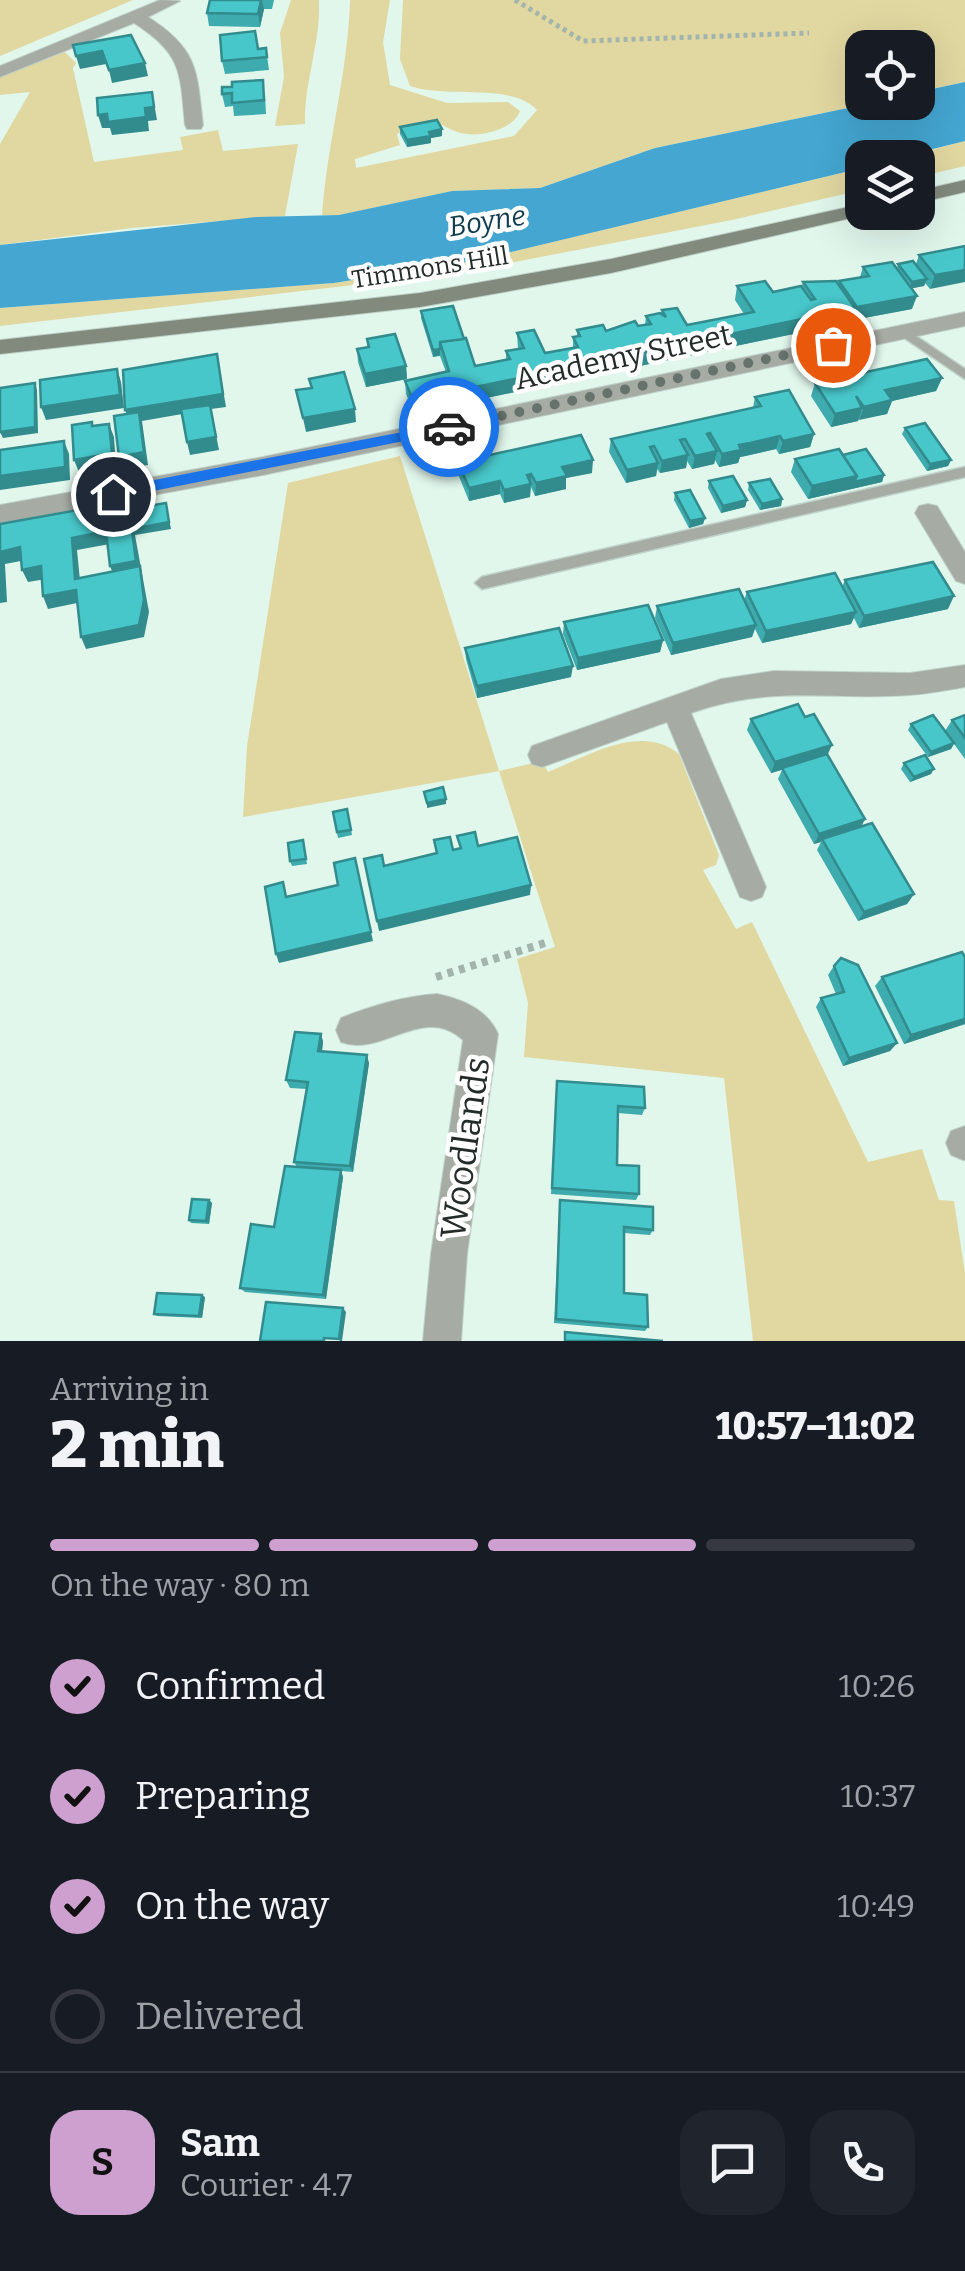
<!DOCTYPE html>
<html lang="en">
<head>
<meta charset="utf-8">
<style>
	:root { --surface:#171b24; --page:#20242c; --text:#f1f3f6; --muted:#9ea1a6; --line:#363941; --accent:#cda0cf }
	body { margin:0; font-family:Bitter,serif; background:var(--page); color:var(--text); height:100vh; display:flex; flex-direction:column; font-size:38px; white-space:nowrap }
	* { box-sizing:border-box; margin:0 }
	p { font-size:32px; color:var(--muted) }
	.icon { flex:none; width:55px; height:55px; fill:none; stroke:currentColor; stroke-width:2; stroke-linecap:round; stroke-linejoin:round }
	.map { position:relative; height:1341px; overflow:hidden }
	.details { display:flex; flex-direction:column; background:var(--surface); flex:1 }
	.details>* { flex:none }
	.buttons { position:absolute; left:845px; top:30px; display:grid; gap:20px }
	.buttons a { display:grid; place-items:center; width:90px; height:90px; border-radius:20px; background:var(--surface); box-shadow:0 10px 40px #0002; font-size:50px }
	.pin { position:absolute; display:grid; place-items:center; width:85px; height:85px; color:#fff; margin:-42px; border:5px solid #fff; border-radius:50%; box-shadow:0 2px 10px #0007 }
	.courier { position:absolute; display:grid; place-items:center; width:100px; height:100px; margin:-50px; border:8px solid #1a73e8; border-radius:50%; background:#fff; color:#222; box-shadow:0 2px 12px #0007 }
	.overview em { font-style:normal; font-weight:800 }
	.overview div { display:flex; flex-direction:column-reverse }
	.overview { display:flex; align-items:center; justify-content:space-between; height:170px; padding:0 50px }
	h1 { font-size:65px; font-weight:800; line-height:75px }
	.bar { display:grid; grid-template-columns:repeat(4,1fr); gap:15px 10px; align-content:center; height:120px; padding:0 50px }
	.bar i { height:12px; border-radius:8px; background:var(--line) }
	.bar .current { background:var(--accent) }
	.bar p { grid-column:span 4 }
	.line { display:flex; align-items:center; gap:25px; padding:0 50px; border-top:2px solid var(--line) }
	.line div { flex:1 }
	.round { display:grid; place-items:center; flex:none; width:105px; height:105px; border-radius:30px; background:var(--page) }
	ol { padding:0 50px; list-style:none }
	li { display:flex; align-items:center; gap:30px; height:110px }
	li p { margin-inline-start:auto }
	li .icon { padding:10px; border-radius:50%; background:var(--accent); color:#111; stroke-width:4 }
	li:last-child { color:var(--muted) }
	li i { width:55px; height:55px; border:5px solid var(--line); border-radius:50% }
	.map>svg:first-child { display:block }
	.green { fill:#e1d7a0 }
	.water { fill:#44a6d1 }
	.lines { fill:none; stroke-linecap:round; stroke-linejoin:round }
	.service-casing { stroke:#bfd2c9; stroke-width:3 }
	.minor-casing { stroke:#bfd2c9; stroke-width:2 }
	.tertiary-casing { stroke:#bfd2c9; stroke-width:2 }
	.secondary-casing { stroke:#bfd2c9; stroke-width:2 }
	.path-far1 { stroke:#a2b4ab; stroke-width:5; stroke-dasharray:4 4; stroke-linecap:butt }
	.path { stroke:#a2b4ab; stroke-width:8; stroke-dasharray:6 6; stroke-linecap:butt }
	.service { fill:#a6aba3; fill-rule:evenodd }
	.minor { fill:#a6aba3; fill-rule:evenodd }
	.tertiary { fill:#a6aba3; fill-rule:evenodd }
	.secondary { fill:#82897d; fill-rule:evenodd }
	.wall { fill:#3eabae }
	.shaded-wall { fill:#328b8d }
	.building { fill:#48c7ca; stroke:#328b8d; stroke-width:2.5 }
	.route { fill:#1a73e8 }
	.done { stroke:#66736d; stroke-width:10; stroke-dasharray:0 18 }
	.labels { text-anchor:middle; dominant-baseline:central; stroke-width:9; stroke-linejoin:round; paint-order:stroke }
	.far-street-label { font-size:25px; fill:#232c28; stroke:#fefefe }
	.far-water-label { font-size:28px; font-style:italic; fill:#113c4e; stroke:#fefefe }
	.street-label { font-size:30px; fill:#232c28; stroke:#fefefe }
	.near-street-label { font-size:35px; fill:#232c28; stroke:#fefefe }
</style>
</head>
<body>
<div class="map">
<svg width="965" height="1341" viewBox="0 0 965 1341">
	<rect width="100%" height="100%" fill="#e1f7ec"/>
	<g class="green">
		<polygon points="0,0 133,0 0,56"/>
		<path d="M 291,0 L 319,0 C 321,42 304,82 305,124 L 275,126 L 284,77 L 280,33 Z"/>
		<path d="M 350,0 L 390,0 L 383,42 L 390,85 L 447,103 L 508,102 L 520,111 C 513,131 476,139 457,132 C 448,129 445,124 435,124 C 421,124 409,128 397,134 L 400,145 L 355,159 L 356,168 L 514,136 L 537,110 C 511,82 448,99 410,86 L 400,59 L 403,0 L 965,0 L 965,82 L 918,92 L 918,48 L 862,48 L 862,102 L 872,103 L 655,148 L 540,188 L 452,191 L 341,215 L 322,215 C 327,143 348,73 350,0 Z"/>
		<polygon points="64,51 76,63 73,68 94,162 183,150 180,137 218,130 223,151 298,144 285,216 132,228 0,245 0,144 30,92 0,95 0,77"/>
		<polygon points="965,141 965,166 918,177 918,158 901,158"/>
		<polygon points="862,168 862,190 732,220 458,273 0,326 0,308 334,283 473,261"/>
		<path d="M 400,456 L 499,771 L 542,761 L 548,772 C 586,757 641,722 679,754 L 719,855 L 716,865 L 703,870 L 736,929 L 752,922 L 868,1162 L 922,1149 L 939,1200 L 954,1201 L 965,1273 L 965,1341 L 753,1341 L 724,1078 L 524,1057 L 528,1003 L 517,959 L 555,947 L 499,771 L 243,817 L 247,746 L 288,483 Z"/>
	</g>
	<polygon class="water" points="965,82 965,141 901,157 862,158 862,168 473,261 334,283 0,308 0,245 257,217 339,215 452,191 540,188 655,148 872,103 918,102 918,92"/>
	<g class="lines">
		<g class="service-casing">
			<g id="service">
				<polygon points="901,326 965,369 965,379 897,333 895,330"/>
				<polygon points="965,467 965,477 482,589 475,583 482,577"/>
			</g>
		</g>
		<g class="minor-casing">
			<g id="minor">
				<path d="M 160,0 L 180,1 L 148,17 C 198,49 197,70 203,125 L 201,129 L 187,129 L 185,125 C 180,71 182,54 134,23 L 0,77 L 0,66 Z"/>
				<polygon points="928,504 937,506 965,552 965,584 956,581 915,513 919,506"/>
				<path d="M 965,665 L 965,687 C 947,690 928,694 910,695 C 828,701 773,684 691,713 L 766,887 L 762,897 L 751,901 L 740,897 L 667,722 L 542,767 L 532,764 L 528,755 L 532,746 L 721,679 L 774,671 L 910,673 Z"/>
				<path d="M 437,994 C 462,999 487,1009 498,1034 L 467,1254 L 461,1341 L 423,1341 L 431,1254 L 463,1040 C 424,1003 381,1058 341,1042 L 336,1030 L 341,1018 C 371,1006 404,996 437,994 Z"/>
				<polygon points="965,1126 965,1160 963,1160 951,1155 946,1143 951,1131"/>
			</g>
		</g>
		<g class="tertiary-casing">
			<polygon id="tertiary" points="965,312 965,326 263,475 0,523 0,505 263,457"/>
		</g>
		<g class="secondary-casing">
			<g id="secondary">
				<polygon points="965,180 965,192 918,203 918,191"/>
				<polygon points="862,204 862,212 869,214 611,273 420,307 0,354 0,340 420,293 611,259"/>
			</g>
		</g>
		<polyline class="path-far1" points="515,0 583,41 809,33"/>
		<polyline class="path" points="436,977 545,943"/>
		<use href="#service" class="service"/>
		<use href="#minor" class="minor"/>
		<use href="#tertiary" class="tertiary"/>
		<use href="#secondary" class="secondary"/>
	</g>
	<g class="wall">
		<polygon points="210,0 274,0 272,9 264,9 260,27 209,26 207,13"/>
		<polygon points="266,48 269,70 225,74 222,61 258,49"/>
		<polygon points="222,94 265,94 266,114 234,116 233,106 225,107"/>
		<polygon points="400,127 442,129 442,136 431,138 431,143 407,147 400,134"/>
		<polygon points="965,246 930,289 925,283 924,286 912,288 912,309 853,320 852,319 851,322 414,413 406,394 405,381 446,372 440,356 433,357 421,318 421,311 464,339 475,366 506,359 506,351 518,349 517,333 545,353 573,348 573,337 577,337 577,330 606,331 645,325 646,316 661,314 662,310 687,325 744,314 735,300 737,286 773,292 802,286 803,282 838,284 839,281 860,277 863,267 897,268 898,264 916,264 919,255"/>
		<polygon points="367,339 406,366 407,379 366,387 358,362 357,349 367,347"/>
		<polygon points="942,378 936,391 892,401 887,414 859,419 858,421 831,427 811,396 815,383"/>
		<polygon points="755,397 814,434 810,447 779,454 776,449 746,456 740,457 738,463 719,467 715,460 714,464 692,469 687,461 686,468 660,473 657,469 656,476 626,483 609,452 611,439 753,408"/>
		<polygon points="905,428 951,460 948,466 927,471 902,434"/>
		<polygon points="843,455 884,475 882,482 808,499 791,472 795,459"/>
		<polygon points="458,462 592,473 566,478 566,489 535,496 531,487 530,497 504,503 500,494 469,501 458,474"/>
		<polygon points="709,481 747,500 745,507 721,513 708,488"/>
		<polygon points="749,483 782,499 781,506 760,510 748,490"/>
		<polygon points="675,493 705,518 703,524 689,528 674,500"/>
		<polygon points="845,580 948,609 859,628 854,618 851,624 762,643 755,629 752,637 671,655 655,618 657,606 744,600 747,592 842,587"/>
		<polygon points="564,622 663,640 660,652 577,670 563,634"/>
		<polygon points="465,648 571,677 477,698 466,659"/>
		<polygon points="965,715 965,759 954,744 951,749 928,757 908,730 911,724 945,731 952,720"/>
		<polygon points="751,719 828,755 865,819 861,826 914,894 907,904 858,921 817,850 821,842 814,844 778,779 782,770 771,773 747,730"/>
		<polygon points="904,763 931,774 910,782 901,769"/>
		<polygon points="347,809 352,835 338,838 333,812"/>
		<polygon points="303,840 307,864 292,866 290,861"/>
		<polygon points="965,957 965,1024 904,1044 875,986 882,977"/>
		<polygon points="834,966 897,1043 890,1051 843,1066 816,1007 821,998 836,994 828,975"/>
		<polygon points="321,1034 323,1042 322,1051 369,1063 353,1172 341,1171 343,1177 326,1299 245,1292 240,1288 274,1227 297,1167 294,1162 307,1089 290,1088 286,1080"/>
		<polygon points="557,1081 645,1108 642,1115 618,1113 617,1165 639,1194 636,1200 551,1194"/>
		<polygon points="209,1200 212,1203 209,1224 191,1223 189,1220"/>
		<polygon points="560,1200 653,1230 650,1235 624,1233 624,1293 648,1327 645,1331 554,1323"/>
		<polygon points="205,1297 202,1318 157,1316 154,1314"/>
	</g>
	<g class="shaded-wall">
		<polygon points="261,0 262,0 264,9 260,27 258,14"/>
		<polygon points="102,51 106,64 80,69 76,56"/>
		<polygon points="145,63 148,76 112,83 109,70"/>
		<polygon points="152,92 157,120 148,121 149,131 112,135 110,128 102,128 98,115 145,108"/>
		<polygon points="442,129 442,136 431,138 431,143 407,147 407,140 429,132"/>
		<polygon points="965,270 965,282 930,289 935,275"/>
		<polygon points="927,279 924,286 909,289 912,282"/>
		<polygon points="917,296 912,309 853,320 857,307"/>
		<polygon points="855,308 851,322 414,413 413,400"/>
		<polygon points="440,349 440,355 433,357 433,350"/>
		<polygon points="217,354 226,407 211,409 219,450 190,455 187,442 211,409 142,421 148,465 123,470 119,457 130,423 125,410"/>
		<polygon points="406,366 407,379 366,387 365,374"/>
		<polygon points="117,369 121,382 124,408 46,420 41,407"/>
		<polygon points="942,378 936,391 892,401 887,414 859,420 864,407 885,390"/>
		<polygon points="35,383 37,390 38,433 3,438 0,432"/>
		<polygon points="862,408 858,421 831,427 835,414"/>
		<polygon points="355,409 356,422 306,432 303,418"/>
		<polygon points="109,424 114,437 116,466 79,472 74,460"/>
		<polygon points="814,434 810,447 779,454 783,441"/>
		<polygon points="780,436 776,449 740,457 738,463 719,467 722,454 739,445"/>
		<polygon points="64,441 69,454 70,480 0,490 0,476"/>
		<polygon points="717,451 714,464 692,469 695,456"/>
		<polygon points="688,455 686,468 660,473 662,461"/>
		<polygon points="593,460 592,473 566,478 566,489 535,496 536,483 562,467"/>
		<polygon points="951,460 948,466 927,471 930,464"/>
		<polygon points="658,463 656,476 626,483 627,470"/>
		<polygon points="531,474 530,497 504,503 504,490 527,475"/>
		<polygon points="884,475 882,482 808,499 812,486 857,476"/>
		<polygon points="500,481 500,494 469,501 469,488"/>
		<polygon points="782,499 781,506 760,510 762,504"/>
		<polygon points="747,500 745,507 721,513 723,506"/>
		<polygon points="128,501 132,513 166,503 171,529 135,535 149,612 144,637 86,649 81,637 115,579 110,566"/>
		<polygon points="705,518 703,524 689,528 690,521"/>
		<polygon points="106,531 110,544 77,550 81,591 75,579 72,538"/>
		<polygon points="20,547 26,560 5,564 7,602 0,603 0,552"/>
		<polygon points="41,566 46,579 28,582 22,570"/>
		<polygon points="76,590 82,602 48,609 43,596"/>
		<polygon points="954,596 948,609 859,628 864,616"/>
		<polygon points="856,612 851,624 762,643 766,631"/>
		<polygon points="756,625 752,637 671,655 673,643"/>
		<polygon points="663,640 660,652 577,670 578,658"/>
		<polygon points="573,666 571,677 477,698 477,686"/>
		<polygon points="954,743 951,749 928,757 931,752"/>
		<polygon points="832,745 827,756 771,773 775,762"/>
		<polygon points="934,769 931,774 910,782 914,777"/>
		<polygon points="446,799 446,804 427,808 427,803"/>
		<polygon points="865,819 860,829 822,839 821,842 814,844 819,834"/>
		<polygon points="531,885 530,895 379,931 377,921"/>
		<polygon points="914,894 907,904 858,921 864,912"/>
		<polygon points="371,932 373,941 279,963 276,954"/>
		<polygon points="965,1019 965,1024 904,1044 911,1035"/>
		<polygon points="321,1034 323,1042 321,1059 318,1051"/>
		<polygon points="897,1043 890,1051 843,1066 849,1058"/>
		<polygon points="367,1055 369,1063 353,1172 350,1166"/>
		<polygon points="341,1170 343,1177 326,1299 323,1295"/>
		<polygon points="209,1200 212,1203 209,1224 206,1221"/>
		<polygon points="202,1295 205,1297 202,1318 199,1316"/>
		<polygon points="343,1308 346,1312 342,1341 340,1341 339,1339"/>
	</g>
	<g class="building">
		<polygon points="210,0 261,0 258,14 207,13"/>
		<polygon points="255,31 258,49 266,48 267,57 222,61 220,35"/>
		<polygon points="131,35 145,63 109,70 102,51 76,56 73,45"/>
		<polygon points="263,80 264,100 232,103 232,93 222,94 222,87 232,87 232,82"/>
		<polygon points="152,92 154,107 145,108 146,117 108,122 107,114 98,115 97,98"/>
		<polygon points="437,120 442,129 429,132 431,136 407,140 400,127"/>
		<polygon points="965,246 965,270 935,275 919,255"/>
		<polygon points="913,261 927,279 912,282 898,264"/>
		<polygon points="892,262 917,296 857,307 839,281 869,276 863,267"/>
		<polygon points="765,281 773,292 801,286 811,300 815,299 803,282 836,281 855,308 413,400 405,381 449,371 440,342 466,338 475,366 510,359 506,351 524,348 517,333 534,330 545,353 578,347 573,337 580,336 577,330 603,325 606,331 635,321 638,326 651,324 646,316 660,313 666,317 662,310 677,308 687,325 754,312 737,286"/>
		<polygon points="453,306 464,339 440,342 440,349 433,350 421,311"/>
		<polygon points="395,334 406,366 365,374 357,349 369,347 367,339"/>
		<polygon points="217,354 223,394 125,410 123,370"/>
		<polygon points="927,359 942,378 885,390 892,400 864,407 856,396 862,408 835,414 815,383"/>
		<polygon points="117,369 120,395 41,407 40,380"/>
		<polygon points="344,372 355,409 303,418 296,390 312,388 309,379"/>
		<polygon points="35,383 35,427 0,432 0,388"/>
		<polygon points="789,390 814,434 783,441 780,436 750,443 739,445 741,450 722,454 710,433 707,434 717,451 695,456 685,439 680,440 688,455 662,461 654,446 650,447 658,463 627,470 611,439 761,406 755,397"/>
		<polygon points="210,405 216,437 187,442 181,409"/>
		<polygon points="139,412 144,452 119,457 114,416"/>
		<polygon points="92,422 92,426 109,424 112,453 74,460 72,425"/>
		<polygon points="925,423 951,460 930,464 905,428"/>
		<polygon points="581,435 593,460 562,467 567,476 536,483 531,474 527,475 531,484 504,490 500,481 469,488 458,462"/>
		<polygon points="64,441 65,467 0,476 0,450"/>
		<polygon points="839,449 857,476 812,486 795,459"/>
		<polygon points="866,449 884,475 854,482 857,476 843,455"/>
		<polygon points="733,476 747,500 723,506 709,481"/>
		<polygon points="770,479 782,499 762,504 749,483"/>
		<polygon points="690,490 705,518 690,521 675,493"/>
		<polygon points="128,501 136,561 110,566 106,531 72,538 75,579 140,566 144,600 139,625 81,637 76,590 43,596 41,566 22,570 20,547 0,552 0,524"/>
		<polygon points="166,503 169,522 133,529 131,509"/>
		<polygon points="933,562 954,596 864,616 845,580"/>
		<polygon points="835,573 856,612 766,631 747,592"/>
		<polygon points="739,589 756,625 673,643 657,606"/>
		<polygon points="648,605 663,640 578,658 564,622"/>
		<polygon points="559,628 573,666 477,686 465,648"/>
		<polygon points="798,704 805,717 814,714 832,745 775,762 751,719"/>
		<polygon points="933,715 954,743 931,752 911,724"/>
		<polygon points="965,715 965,738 952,720"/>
		<polygon points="827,754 865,819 819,834 782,768"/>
		<polygon points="925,755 934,769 914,777 904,763"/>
		<polygon points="443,787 446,799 427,803 424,792"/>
		<polygon points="347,809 351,830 337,832 333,812"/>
		<polygon points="872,823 914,894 864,912 822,839"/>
		<polygon points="475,832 478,846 517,837 531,885 377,921 364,859 382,855 384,866 437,853 434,840 450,837 453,850 461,848 457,836"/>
		<polygon points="303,840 306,859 290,861 288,843"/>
		<polygon points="355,858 371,932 276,954 265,887 283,882 286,897 338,885 334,863"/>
		<polygon points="962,952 965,957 965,1019 911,1035 882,977"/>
		<polygon points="841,958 858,965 897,1043 849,1058 821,998 844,992 834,966"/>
		<polygon points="295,1032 321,1034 318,1051 367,1055 350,1166 294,1162 308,1082 286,1080"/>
		<polygon points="557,1081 644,1087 645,1108 618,1106 617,1165 639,1166 639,1194 552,1188"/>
		<polygon points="285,1166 341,1170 323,1295 240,1288 251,1224 274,1227"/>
		<polygon points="192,1199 209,1200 206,1221 189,1220"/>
		<polygon points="560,1200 653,1207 653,1230 624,1227 624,1293 647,1295 648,1327 556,1319"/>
		<polygon points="157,1293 202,1295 199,1316 154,1314"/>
		<polygon points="266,1302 343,1308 339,1339 324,1338 324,1341 260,1341"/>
		<polygon points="565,1332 663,1341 565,1341"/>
	</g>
	<polygon class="route" points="449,423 454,424 454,431 113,499 105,494 113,488"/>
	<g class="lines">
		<polyline class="done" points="449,427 833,345"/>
	</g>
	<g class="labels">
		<g class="far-street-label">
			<text transform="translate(430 268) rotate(-9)">Timmons Hill</text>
		</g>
		<g class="far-water-label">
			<text transform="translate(487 221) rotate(-9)">Boyne</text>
		</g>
		<g class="street-label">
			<text transform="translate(623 357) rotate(-12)">Academy Street</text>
		</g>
		<g class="near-street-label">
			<text transform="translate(465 1148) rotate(-82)">Woodlands</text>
		</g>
	</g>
</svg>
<div class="buttons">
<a><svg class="icon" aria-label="locate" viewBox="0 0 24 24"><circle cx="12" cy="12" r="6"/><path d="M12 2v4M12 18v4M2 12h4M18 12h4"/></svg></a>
<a><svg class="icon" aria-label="layers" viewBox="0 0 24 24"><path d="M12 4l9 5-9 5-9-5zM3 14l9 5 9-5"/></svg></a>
</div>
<div class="pin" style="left:833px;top:345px;background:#ea580c"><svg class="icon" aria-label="bag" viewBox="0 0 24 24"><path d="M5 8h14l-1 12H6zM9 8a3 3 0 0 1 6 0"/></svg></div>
<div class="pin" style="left:113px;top:494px;background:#1f2937"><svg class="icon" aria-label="home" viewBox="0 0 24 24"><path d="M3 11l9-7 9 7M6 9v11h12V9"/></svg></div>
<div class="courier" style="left:449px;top:427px"><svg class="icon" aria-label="car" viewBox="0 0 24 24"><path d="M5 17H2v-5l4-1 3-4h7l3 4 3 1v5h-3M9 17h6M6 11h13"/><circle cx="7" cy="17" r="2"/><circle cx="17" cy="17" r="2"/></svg></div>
</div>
<section class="details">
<div class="overview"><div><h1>2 min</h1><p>Arriving in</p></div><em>10:57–11:02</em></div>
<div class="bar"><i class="current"></i><i class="current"></i><i class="current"></i><i></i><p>On the way · 80 m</p></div>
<ol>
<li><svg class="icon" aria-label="check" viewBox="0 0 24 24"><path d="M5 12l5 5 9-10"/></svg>Confirmed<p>10:26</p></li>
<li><svg class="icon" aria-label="check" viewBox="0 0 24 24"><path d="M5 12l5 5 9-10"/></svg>Preparing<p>10:37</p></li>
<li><svg class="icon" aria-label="check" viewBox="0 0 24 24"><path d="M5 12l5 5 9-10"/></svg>On the way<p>10:49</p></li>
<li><i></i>Delivered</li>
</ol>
<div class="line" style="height:180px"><b class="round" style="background:var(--accent);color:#111">S</b><div><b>Sam</b><p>Courier · 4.7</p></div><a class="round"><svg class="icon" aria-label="chat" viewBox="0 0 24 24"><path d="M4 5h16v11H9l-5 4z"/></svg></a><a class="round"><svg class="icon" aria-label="phone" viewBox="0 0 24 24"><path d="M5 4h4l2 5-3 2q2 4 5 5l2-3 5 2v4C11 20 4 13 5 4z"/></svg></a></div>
</section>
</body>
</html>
